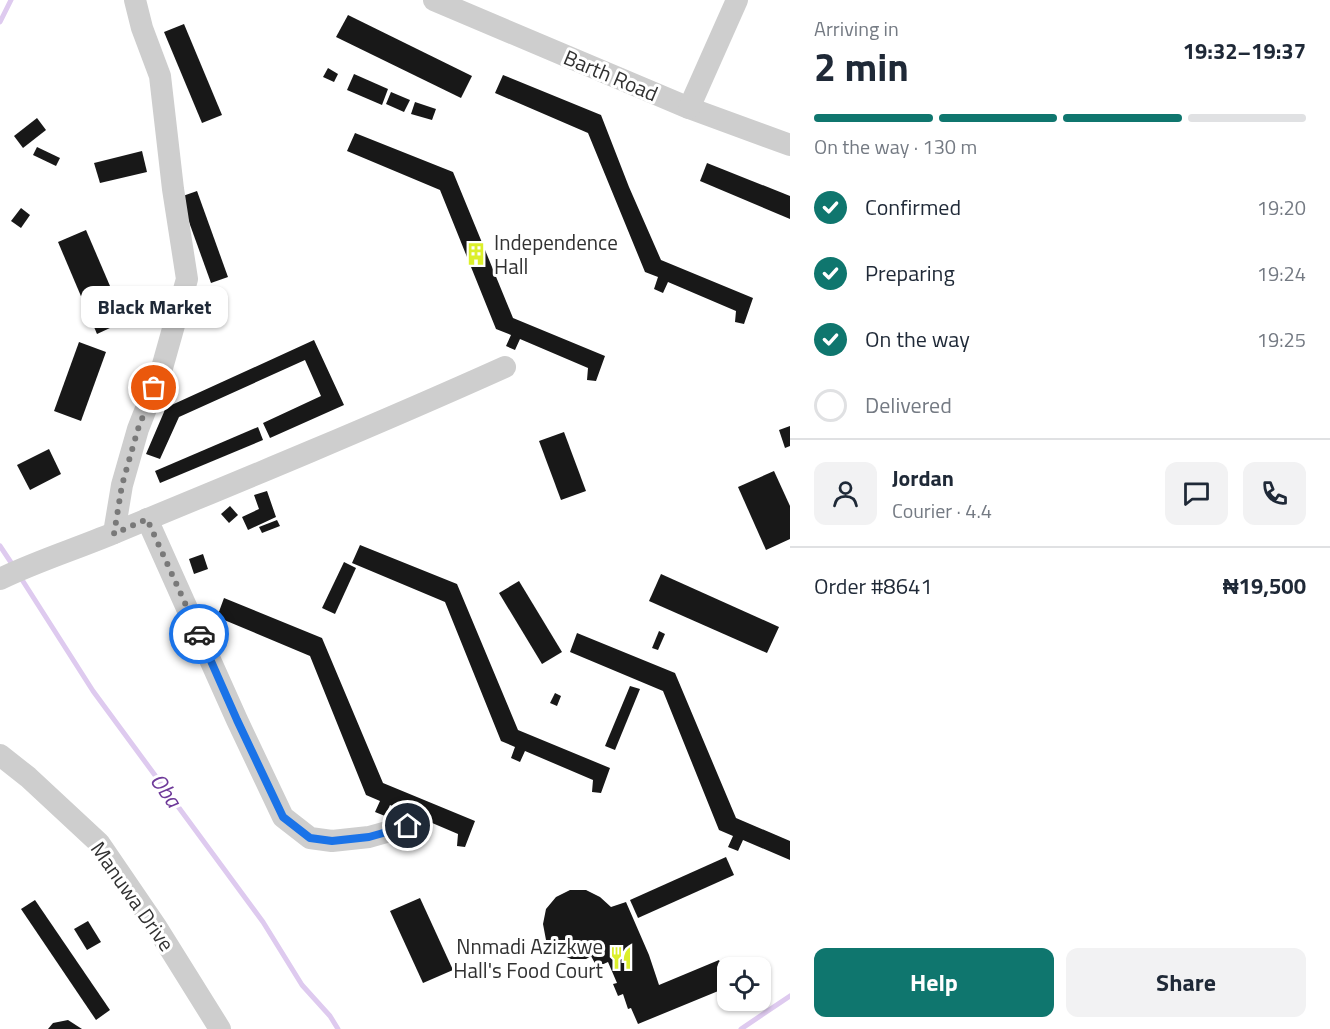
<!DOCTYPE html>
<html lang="en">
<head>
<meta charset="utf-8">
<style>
	:root { --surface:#fff; --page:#f2f2f3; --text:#1f2937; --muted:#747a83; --line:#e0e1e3; --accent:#0f766e }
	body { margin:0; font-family:"Titillium Web",sans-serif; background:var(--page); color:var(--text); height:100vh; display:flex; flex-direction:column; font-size:22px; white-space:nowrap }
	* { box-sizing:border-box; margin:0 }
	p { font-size:20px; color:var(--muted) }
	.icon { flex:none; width:33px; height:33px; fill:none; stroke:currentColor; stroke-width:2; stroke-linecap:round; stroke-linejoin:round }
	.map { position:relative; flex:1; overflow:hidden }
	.side { display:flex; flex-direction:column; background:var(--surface); width:540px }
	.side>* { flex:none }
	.buttons { position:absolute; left:717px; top:957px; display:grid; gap:12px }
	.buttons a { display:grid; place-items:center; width:54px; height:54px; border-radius:12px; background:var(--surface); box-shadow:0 2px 4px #0004; font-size:30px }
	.pin { position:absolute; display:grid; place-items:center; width:51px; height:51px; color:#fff; margin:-26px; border:3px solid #fff; border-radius:50%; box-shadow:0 2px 6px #0007 }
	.courier { position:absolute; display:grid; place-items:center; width:60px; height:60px; margin:-30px; border:4px solid #1a73e8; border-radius:50%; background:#fff; color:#222; box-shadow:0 2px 8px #0007 }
	.bubble { position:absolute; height:42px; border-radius:12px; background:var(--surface); box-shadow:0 2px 4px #0004; font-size:20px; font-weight:700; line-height:42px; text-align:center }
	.summary em { font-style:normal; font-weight:700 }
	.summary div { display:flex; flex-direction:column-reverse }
	.summary { display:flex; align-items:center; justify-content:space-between; height:102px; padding:0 24px }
	h1 { font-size:39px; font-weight:700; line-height:45px }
	.bar { display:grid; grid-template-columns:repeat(4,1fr); gap:9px 6px; align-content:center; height:72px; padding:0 24px }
	.bar i { height:8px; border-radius:4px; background:var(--line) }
	.bar .on { background:var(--accent) }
	.bar p { grid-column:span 4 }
	.line { display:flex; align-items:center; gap:15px; padding:0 24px; border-top:2px solid var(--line) }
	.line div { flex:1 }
	.round { display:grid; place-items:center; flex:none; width:63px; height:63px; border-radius:12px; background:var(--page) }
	ol { padding:0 24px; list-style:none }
	li { display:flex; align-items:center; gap:18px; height:66px }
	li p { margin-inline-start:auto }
	li .icon { padding:6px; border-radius:50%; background:var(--accent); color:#fff; stroke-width:4 }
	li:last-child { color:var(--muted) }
	li i { width:33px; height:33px; border:3px solid var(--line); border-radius:50% }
	.cta { display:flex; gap:12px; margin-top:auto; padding:12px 24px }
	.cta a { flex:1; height:69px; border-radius:12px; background:var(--accent); color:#fff; font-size:24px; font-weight:700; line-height:69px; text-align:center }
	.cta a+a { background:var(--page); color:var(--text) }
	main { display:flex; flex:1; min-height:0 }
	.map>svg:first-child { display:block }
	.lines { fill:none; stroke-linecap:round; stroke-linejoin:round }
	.stream { stroke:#decaef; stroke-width:5 }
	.building { fill:#181818 }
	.minor { stroke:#cecece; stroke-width:22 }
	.done { stroke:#797979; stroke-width:6; stroke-dasharray:0 10.8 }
	.route { stroke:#1a73e8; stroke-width:8 }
	.labels { text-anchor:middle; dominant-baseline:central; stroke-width:6; stroke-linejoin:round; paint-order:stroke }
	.street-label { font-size:21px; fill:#313131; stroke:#fff }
	.poi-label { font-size:21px; fill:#313131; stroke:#fff; text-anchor:start }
	.water-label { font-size:22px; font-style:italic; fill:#6e3999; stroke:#fff }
</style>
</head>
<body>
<main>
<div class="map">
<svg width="790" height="1029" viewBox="0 0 790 1029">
	<rect width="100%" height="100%" fill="#fff"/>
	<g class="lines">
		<g class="stream">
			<polyline points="0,22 11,0"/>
			<polyline points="0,546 14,567"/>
			<polyline points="19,575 93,691 263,922 302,985 330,1016 338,1029"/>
			<polyline points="741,1029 790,996"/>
		</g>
	</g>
	<g class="building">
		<polygon points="348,15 472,76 461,98 336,37"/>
		<polygon points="184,24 222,115 202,123 164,32"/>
		<polygon points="328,68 338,74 334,82 323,77"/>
		<polygon points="354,74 388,89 382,105 347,90"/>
		<polygon points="503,75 601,115 629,187 661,260 753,298 744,324 735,322 736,311 668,282 663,293 654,289 658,277 645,272 588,133 495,93"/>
		<polygon points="391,92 410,100 404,112 386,104"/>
		<polygon points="415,102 436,109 432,120 411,114"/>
		<polygon points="37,118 46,130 23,148 14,136"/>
		<polygon points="355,133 453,172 513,318 605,356 596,381 587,380 588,368 520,339 515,350 506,346 511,335 496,329 440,190 347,151"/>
		<polygon points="37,147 60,158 56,166 33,155"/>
		<polygon points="142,151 147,172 100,183 94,163"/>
		<polygon points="707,163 790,196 790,219 700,181"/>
		<polygon points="197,191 228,277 211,283 180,197"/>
		<polygon points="21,208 30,215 21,228 11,221"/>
		<polygon points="86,230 125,321 97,334 58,242"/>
		<polygon points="314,340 344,405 270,438 263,423 321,396 305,360 179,417 160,459 146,454 164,412 165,408"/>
		<polygon points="79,342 106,352 81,421 54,411"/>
		<polygon points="790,426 790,446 785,448 779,430"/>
		<polygon points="258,427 263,440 160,483 155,471"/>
		<polygon points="564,432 586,491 561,500 539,441"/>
		<polygon points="49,449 61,474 30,490 17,465"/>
		<polygon points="774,471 790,506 790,539 766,550 738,487"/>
		<polygon points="267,491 276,517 248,530 242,517 259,509 254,495"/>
		<polygon points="230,506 238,515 229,523 221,514"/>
		<polygon points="277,520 280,526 262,533 259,527"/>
		<polygon points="360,545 457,584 518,730 610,768 601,793 592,792 593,780 525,751 520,762 511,758 515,747 501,741 445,602 352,563"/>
		<polygon points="203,554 208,569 194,574 189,559"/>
		<polygon points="344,562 356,568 335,614 322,608"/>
		<polygon points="661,574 779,627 767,653 649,601"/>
		<polygon points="519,581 562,652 542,664 499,593"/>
		<polygon points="224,598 322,638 383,783 475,821 465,847 457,846 458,834 390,805 385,816 375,812 380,801 366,795 310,656 217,617"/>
		<polygon points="659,631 665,634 658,650 652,648"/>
		<polygon points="577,633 675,673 736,818 790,841 790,860 743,840 738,851 728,847 733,836 719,830 663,691 570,652"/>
		<polygon points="630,686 640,689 615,750 605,746"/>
		<polygon points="555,693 561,696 557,706 550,703"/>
		<polygon points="726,857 734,875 638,918 630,900"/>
		<polygon points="570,890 586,890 600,897 611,907 626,902 649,955 659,985 719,960 728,981 728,987 638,1024 631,1008 628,1009 623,994 618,996 613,984 617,983 608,962 597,967 591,956 586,959 571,959 556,952 546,940 543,924 546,909 556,897"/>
		<polygon points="420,898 453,970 423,983 390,911"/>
		<polygon points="35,900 110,1010 96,1020 21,909"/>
		<polygon points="88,921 101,942 87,950 74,929"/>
		<polygon points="68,1020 82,1029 48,1029 53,1023"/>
	</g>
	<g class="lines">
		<g class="minor">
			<polyline points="434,0 689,108 790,145"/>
			<polyline points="689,108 737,0"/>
			<polyline points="147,519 237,720 283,817 310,838 332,841 369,837 408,826"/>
			<polyline points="114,533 122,485 138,429 162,368 187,279 173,189 160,76 142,28 135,0"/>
			<path d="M 0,579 C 37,561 76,549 114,533 C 245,479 376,425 505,367"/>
			<polyline points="0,755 28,777 99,843 157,928 220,1029"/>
		</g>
	</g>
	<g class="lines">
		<polyline class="done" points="154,388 138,429 122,485 114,534 147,519 199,634"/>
		<polyline class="route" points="199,634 237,720 283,817 310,838 332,841 369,837 408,826"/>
	</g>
	<defs>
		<g id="building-bare" transform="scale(1.8)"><path d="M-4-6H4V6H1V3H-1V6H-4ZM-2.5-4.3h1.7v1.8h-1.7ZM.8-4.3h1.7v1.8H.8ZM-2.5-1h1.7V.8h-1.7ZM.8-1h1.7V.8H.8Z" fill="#dcef2b" stroke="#fff" stroke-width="2.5" paint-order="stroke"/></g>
		<g id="restaurant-bare" transform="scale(1.8)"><path d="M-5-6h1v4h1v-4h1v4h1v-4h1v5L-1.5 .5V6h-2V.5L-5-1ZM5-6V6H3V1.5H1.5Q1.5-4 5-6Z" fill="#dcef2b" stroke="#fff" stroke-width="2.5" paint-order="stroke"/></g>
	</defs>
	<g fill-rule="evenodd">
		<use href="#building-bare" x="476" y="254"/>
		<use href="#restaurant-bare" x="621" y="958"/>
	</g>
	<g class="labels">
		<g class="street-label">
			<text transform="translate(611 75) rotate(23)">Barth Road</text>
			<text transform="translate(133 896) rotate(55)">Manuwa Drive</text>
		</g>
		<g class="poi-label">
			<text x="494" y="242">Independence<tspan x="494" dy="24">Hall</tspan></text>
			<text x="603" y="946" text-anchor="end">Nnmadi Azizkwe<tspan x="603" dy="24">Hall's Food Court</tspan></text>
		</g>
		<g class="water-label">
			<text transform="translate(166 790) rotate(54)">Oba</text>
		</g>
	</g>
</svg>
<div class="buttons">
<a><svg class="icon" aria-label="locate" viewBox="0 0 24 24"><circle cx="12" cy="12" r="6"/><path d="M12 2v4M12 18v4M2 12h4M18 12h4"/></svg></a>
</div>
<div class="pin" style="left:154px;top:388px;background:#ea580c"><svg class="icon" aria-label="bag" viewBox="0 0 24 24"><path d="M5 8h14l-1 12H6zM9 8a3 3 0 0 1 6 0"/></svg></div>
<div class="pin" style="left:408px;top:826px;background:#1f2937"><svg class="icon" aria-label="home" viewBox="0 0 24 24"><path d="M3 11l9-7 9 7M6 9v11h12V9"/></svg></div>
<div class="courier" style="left:199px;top:634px"><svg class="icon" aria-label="car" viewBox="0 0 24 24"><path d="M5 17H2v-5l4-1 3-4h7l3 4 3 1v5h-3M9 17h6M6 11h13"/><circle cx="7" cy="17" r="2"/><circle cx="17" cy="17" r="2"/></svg></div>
<div class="bubble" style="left:81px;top:286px;width:147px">Black Market</div>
</div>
<section class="side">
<div class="summary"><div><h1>2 min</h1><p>Arriving in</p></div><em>19:32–19:37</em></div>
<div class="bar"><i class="on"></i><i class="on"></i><i class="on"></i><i></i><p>On the way · 130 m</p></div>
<ol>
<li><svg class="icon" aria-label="check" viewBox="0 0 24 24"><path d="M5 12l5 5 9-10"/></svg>Confirmed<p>19:20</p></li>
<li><svg class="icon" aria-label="check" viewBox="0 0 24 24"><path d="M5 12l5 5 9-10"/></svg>Preparing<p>19:24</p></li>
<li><svg class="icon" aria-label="check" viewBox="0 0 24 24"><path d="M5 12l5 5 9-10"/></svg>On the way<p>19:25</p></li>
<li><i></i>Delivered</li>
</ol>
<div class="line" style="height:108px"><a class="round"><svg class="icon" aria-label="person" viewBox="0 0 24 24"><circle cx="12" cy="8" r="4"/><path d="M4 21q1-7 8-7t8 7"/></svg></a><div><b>Jordan</b><p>Courier · 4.4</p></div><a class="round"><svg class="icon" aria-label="chat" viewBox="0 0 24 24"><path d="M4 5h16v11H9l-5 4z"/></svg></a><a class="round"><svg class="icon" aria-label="phone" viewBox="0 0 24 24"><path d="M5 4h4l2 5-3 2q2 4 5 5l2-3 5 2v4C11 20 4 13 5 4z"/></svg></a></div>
<div class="line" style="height:78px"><div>Order #8641</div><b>₦19,500</b></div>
<div class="cta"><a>Help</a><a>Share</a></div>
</section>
</main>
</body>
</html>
